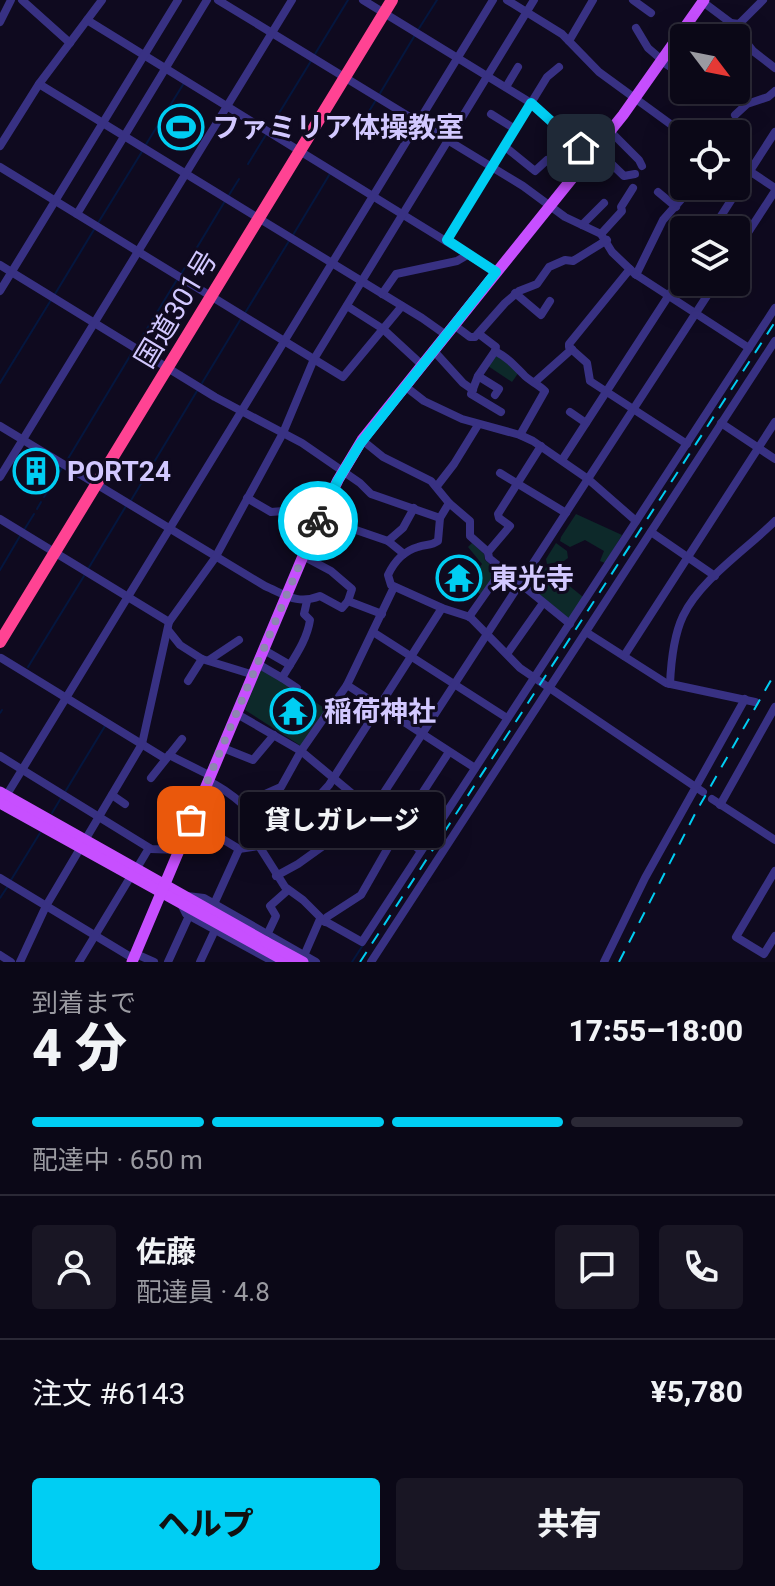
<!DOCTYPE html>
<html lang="ja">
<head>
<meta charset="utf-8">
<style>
	:root { --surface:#0b0817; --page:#191624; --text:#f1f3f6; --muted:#9a9aa1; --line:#2b2936; --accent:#00cef3 }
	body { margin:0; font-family:Roboto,"Noto Sans JP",sans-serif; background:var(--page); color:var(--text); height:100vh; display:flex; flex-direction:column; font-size:30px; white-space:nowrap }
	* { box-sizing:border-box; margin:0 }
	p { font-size:26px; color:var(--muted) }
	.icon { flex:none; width:44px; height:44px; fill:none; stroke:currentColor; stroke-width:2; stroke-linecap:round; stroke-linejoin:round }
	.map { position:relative; height:962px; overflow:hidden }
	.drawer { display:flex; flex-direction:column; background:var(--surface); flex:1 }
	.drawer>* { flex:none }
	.needle { width:52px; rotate:122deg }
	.fabs { position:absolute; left:670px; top:24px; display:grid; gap:16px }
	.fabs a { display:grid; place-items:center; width:80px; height:80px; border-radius:8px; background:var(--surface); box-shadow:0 8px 32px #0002,0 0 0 2px var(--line); font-size:40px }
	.pin { position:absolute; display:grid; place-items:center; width:68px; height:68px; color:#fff; margin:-34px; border-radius:16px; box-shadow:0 4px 12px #0006 }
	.courier { position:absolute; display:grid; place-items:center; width:80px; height:80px; margin:-40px; border:6px solid #00cef3; border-radius:50%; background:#fff; color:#222; box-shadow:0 2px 10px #0007 }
	.bubble { position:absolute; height:56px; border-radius:8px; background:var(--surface); box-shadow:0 8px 32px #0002,0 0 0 2px var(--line); font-size:26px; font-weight:800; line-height:56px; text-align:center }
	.overview em { font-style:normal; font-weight:800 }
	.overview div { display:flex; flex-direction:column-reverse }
	.overview { display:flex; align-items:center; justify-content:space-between; height:136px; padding:0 32px }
	h1 { font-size:52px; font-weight:800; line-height:60px }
	.bar { display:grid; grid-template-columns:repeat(4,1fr); gap:12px 8px; align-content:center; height:96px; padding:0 32px }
	.bar i { height:10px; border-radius:6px; background:var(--line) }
	.bar .active { background:var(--accent) }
	.bar p { grid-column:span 4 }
	.line { display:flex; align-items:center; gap:20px; padding:0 32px; border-top:2px solid var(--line) }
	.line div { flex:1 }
	.round { display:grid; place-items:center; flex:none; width:84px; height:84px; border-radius:8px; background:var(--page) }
	.action { display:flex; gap:16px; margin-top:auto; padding:16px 32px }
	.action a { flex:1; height:92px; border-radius:8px; background:var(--accent); color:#111; font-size:32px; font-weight:800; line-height:92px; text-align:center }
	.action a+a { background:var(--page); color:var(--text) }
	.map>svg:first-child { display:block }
	.green { fill:#0d292a }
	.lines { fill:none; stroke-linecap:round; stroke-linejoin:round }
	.stream { stroke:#04163e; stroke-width:2 }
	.minor { stroke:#383183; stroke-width:8 }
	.major { stroke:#c74fff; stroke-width:11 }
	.highway { stroke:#ff4393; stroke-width:12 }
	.rail { stroke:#00cef3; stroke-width:2; stroke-dasharray:12 10; stroke-linecap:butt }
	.major-bridge { stroke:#c74fff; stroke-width:11 }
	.done { stroke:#8e86b1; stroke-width:8; stroke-dasharray:0 14.4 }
	.route { stroke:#00cef3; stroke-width:10 }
	.labels { text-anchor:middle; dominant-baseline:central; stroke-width:6; stroke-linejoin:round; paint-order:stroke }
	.poi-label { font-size:28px; font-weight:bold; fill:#d2c8ff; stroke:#0f0a1f; text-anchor:start }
	.street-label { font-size:28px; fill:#d2c8ff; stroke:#0f0a1f }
</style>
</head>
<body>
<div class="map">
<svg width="775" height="962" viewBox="0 0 775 962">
	<rect width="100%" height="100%" fill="#0f0a1f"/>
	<g class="green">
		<polygon points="496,355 519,372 512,382 488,366"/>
		<polygon points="576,514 622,535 605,563 600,561 604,551 585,540 570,547 560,541 561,537"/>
		<polygon points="472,543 484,554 485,560 498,571 482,596 468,583 482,564 468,547"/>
		<polygon points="556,543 567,551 568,558 564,561 547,564 546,559"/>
		<polygon points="540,562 583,597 569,619 526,583"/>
		<polygon points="264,669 326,709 301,746 245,710 260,670"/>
	</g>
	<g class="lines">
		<g class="stream">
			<polyline points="418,30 437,0"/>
			<polyline points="315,54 348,0"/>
			<polyline points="379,95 415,35"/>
			<polyline points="273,123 311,61"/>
			<polyline points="358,129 376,100"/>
			<polyline points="145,146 184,83"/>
			<polyline points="248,164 267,133"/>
			<polyline points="229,195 239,179"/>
			<polyline points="98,223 143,150"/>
			<polyline points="293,235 331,172"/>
			<polyline points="181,274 225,201"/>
			<polyline points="55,294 95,228"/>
			<polyline points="245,313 289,241"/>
			<polyline points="137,345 178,278"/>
			<polyline points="0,383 51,300"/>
			<polyline points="202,383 242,317"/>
			<polyline points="66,462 133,351"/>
			<polyline points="56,478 62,468"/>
			<polyline points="44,497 53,483"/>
			<polyline points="130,502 197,391"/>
			<polyline points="37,509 41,502"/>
			<polyline points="24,530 34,514"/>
			<polyline points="88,569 126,506"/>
			<polyline points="0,570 20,536"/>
			<polyline points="28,667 84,576"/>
			<polyline points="0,713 2,710"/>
			<polyline points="65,792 105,726"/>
			<polyline points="52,813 61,798"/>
			<polyline points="11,880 40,833"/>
			<polyline points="0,898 8,886"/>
			<polyline points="352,962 363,945"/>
		</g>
		<g class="minor">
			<polyline points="22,0 70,43"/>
			<polyline points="218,0 523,186 565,217 601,234 612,252 635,274 749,348"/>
			<polyline points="363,0 531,103 591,156"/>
			<polyline points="507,0 562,34 599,72 684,134"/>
			<polyline points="633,0 651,13"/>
			<polyline points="703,2 731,23 753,51 775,68"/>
			<polyline points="87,20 496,272"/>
			<polyline points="0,22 11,0"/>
			<polyline points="731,23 739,24 763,0"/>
			<polyline points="686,26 704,38"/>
			<polyline points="636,28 648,48 662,60"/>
			<polyline points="569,41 593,0"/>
			<polyline points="661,61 678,72"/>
			<polyline points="39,84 422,318 446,335"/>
			<polyline points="506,87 518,67"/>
			<polyline points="491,114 515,129"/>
			<polyline points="735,115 747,104 768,97 775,91"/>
			<polyline points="610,131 639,160 642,166"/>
			<polyline points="732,134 742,124"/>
			<polyline points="0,146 39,84 102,0"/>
			<polyline points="504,146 535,171 547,160 570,182"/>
			<polyline points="596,149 624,176 635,174"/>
			<polyline points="736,162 775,188"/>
			<polyline points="0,167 343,377 402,306"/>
			<polyline points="658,192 676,207"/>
			<polyline points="77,214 207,0"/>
			<polyline points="582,225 604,203"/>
			<polyline points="712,230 775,132"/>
			<polyline points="601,234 622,211 621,207 633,188"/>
			<polyline points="447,240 547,77 559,67"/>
			<polyline points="736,251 775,191"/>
			<polyline points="0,265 215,397 302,443 360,483 371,494 440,518"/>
			<polyline points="630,269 569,344 569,347 587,363 590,381 687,444"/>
			<polyline points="636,275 663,220 693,186"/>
			<polyline points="0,291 178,0"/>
			<polyline points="515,293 541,315 550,301"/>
			<polyline points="382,294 396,274 457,261 469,254"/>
			<polyline points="347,306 383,329 422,365"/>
			<polyline points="454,325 470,337 475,337 505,303 519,291 537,284 549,267 565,260 573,261 607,240"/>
			<polyline points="479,334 496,347 495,351 478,376 471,394 501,412"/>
			<polyline points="434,351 463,383 473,390"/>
			<path d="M 495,351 C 508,358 513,364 523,374 C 529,381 537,383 545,391 L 520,435"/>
			<polyline points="478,376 499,389 495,395"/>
			<polyline points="536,381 572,349"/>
			<polyline points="406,387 424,401 462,419 520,435 533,441 588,479 636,521"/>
			<polyline points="570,412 586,423"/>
			<polyline points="721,423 775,459"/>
			<path d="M 0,426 L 265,586 C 286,595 297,605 320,596 L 342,608 L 348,601 L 382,614"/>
			<polyline points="362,440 383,457 431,481 449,503 470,521 470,536 488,552"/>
			<polyline points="541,446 498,514 499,518 510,526 488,552 489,558 570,624"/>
			<polyline points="562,460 684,272"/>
			<polyline points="500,473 566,513"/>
			<polyline points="0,477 292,0"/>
			<polyline points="437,486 454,464 478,425"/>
			<polyline points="247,498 271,512 296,510 319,519"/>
			<path d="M 449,503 L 440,518 L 438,541 C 431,546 426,544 418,547 C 404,551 394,562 388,575 L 391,585 L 442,608 L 470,617 L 520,668 L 703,792"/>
			<polyline points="322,513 353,529 388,541 404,554"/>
			<polyline points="0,519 169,622"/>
			<polyline points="651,532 715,576"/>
			<polyline points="388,541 403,528 414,508"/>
			<polyline points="303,556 331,571 352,589 348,601"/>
			<polyline points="469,617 502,570"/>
			<polyline points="168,630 180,645 202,659 254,675"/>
			<polyline points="373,632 507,718"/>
			<polyline points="586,632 666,683 755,702"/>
			<polyline points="264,650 290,665"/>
			<polyline points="507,654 543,603"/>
			<polyline points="624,656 775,422"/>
			<polyline points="1,658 166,759"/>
			<polyline points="209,660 239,640"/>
			<path d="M 258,664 L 282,678 C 293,659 307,641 310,620 L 304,614 L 307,601"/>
			<polyline points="282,678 297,688"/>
			<polyline points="188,681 202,659"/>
			<path d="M 670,684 C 671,662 674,635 683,616 C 700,580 747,549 775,521"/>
			<polyline points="347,685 475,768"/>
			<polyline points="237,714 301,751 421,851"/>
			<polyline points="223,748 253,760 274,735"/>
			<polyline points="169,755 211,776"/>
			<polyline points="0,756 151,849 179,850"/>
			<polyline points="151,778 182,739"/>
			<path d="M 208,781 C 229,790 261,818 274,838"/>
			<polyline points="112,795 125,804"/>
			<polyline points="263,795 281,787 301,751 347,685 394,587"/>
			<polyline points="6,796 493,0"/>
			<polyline points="712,799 775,840"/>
			<polyline points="720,805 775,707"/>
			<polyline points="191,820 239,849 259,846 285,834 329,785 442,608"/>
			<polyline points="259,846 285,887 303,900 323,920 362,942 775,308"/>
			<polyline points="137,868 149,848"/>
			<polyline points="775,871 736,937 764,954 775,936"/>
			<polyline points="276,876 298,864 372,811 716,282"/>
			<polyline points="0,878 134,959"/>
			<polyline points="187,896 204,898 316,962"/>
			<polyline points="181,904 186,914 274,962"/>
			<polyline points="214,904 239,849"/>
			<polyline points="325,922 327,917 361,895 397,832 449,752"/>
			<polyline points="267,935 276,916 270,906 288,890"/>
			<polyline points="136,954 154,962"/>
			<polyline points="0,955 11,962"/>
			<polyline points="303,958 320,919"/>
			<polyline points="20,962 46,906 142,744 169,622 215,558 283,433 314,359 534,0"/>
			<polyline points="79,962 131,876"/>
			<polyline points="168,962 189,916"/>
			<polyline points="200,962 215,930"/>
			<polyline points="371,962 775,341"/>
			<polyline points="604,962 645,878 745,699"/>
		</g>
		<g class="major">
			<polyline points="0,792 266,942"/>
			<polyline points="0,803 287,962"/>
			<polyline points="132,962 317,523 338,480 362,440 623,115 704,0"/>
		</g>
		<polyline class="highway" points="0,642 392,0"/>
		<g class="rail">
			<polyline points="360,962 775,322"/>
			<polyline points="619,962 696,812 775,673"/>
		</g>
		<polyline class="major-bridge" points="266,942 303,962"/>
	</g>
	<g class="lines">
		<polyline class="done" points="191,820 318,521"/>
		<polyline class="route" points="318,521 338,480 360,444 496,272 447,240 531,103 581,148"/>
	</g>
	<defs>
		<g id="stadium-ring" transform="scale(2.3)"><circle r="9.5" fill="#0f0a1f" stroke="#00cef3" stroke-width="1.5"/><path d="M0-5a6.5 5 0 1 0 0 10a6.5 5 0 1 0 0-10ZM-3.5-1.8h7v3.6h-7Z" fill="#00cef3"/></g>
		<g id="building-ring" transform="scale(2.3)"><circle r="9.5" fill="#0f0a1f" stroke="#00cef3" stroke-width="1.5"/><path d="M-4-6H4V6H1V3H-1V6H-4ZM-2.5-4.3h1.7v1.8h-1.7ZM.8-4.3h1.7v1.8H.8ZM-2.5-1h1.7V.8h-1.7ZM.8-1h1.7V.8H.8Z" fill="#00cef3"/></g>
		<g id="temple-ring" transform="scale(2.3)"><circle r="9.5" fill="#0f0a1f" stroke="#00cef3" stroke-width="1.5"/><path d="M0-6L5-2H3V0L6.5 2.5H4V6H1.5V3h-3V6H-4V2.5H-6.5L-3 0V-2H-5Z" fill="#00cef3"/></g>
	</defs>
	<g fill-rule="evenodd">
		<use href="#stadium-ring" x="181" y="127"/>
		<use href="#building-ring" x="36" y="471"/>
		<use href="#temple-ring" x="459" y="578"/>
		<use href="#temple-ring" x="293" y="711"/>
	</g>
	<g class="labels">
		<g class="poi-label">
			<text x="212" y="127">ファミリア体操教室</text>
			<text x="67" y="471">PORT24</text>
			<text x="490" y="578">東光寺</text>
			<text x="324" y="711">稲荷神社</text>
		</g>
		<g class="street-label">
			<text transform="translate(176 309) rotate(-59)">国道301号</text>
		</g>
	</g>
</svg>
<div class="fabs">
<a><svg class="needle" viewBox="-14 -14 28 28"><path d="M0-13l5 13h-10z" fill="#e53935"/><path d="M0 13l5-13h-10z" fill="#9a9aa1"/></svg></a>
<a><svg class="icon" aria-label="locate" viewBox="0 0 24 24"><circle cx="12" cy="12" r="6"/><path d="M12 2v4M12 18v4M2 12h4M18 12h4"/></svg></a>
<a><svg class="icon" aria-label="layers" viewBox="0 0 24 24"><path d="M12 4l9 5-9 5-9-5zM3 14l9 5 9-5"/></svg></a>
</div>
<div class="pin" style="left:191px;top:820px;background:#ea580c"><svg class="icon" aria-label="bag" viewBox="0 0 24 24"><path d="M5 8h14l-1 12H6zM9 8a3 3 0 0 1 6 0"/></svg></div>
<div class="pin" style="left:581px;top:148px;background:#1f2937"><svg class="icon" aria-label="home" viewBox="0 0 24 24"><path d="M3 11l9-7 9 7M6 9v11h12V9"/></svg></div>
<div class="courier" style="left:318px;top:521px"><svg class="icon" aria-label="bike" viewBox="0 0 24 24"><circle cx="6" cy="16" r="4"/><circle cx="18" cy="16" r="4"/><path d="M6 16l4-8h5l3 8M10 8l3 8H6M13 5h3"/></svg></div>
<div class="bubble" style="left:240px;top:792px;width:204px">貸しガレージ</div>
</div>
<section class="drawer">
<div class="overview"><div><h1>4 分</h1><p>到着まで</p></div><em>17:55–18:00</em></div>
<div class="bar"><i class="active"></i><i class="active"></i><i class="active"></i><i></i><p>配達中 · 650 m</p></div>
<div class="line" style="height:144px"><a class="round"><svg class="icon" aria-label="person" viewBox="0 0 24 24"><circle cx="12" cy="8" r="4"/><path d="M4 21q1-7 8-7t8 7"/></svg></a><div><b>佐藤</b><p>配達員 · 4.8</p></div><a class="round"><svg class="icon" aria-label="chat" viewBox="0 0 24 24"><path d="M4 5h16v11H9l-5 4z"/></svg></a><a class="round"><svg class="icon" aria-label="phone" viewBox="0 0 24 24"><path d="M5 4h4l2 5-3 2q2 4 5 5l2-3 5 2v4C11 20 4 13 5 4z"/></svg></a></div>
<div class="line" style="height:104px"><div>注文 #6143</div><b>¥5,780</b></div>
<div class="action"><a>ヘルプ</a><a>共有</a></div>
</section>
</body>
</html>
